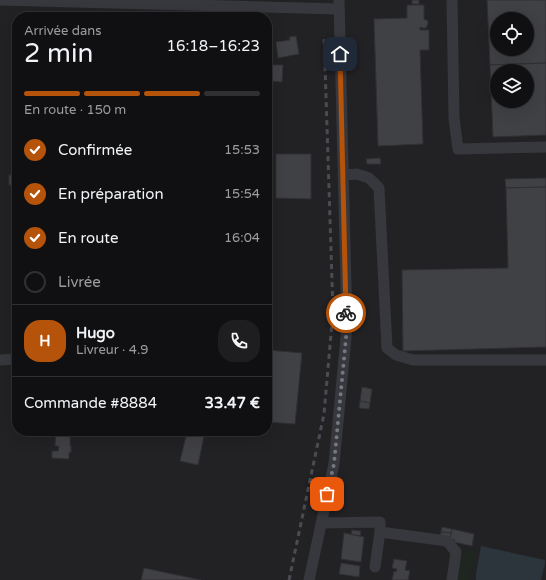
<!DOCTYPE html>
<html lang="fr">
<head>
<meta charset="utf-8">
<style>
	:root { --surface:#101012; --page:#1e1e20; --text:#f1f3f6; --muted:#9c9d9f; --line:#303032; --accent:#b45309 }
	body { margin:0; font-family:"Varela Round",sans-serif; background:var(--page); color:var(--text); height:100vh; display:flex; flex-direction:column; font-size:15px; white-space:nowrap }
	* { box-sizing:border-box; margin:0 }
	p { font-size:13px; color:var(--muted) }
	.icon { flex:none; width:22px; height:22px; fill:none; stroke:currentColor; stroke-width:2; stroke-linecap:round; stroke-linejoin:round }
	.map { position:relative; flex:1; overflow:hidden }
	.side { position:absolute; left:12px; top:12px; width:260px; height:424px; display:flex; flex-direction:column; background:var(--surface); border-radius:16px; box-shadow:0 4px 16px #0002,0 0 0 1px var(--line) }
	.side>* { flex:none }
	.controls { position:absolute; left:490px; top:12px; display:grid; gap:8px }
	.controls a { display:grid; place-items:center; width:44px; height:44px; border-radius:50%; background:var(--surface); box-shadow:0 4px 16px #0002,0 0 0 1px var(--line); font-size:20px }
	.pin { position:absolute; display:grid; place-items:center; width:34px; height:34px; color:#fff; margin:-17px; border-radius:8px; box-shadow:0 2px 6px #0006 }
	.courier { position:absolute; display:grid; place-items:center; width:40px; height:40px; margin:-20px; border:3px solid #b45309; border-radius:50%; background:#fff; color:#222; box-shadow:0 1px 5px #0007 }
	.head em { font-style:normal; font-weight:600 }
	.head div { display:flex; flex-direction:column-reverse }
	.head { display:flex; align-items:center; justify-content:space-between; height:68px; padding:0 12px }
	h1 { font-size:26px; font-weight:600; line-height:30px }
	.bar { display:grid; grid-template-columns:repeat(4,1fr); gap:6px 4px; align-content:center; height:48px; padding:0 12px }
	.bar i { height:5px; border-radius:3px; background:var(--line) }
	.bar .on { background:var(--accent) }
	.bar p { grid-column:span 4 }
	.line { display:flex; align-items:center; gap:10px; padding:0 12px; border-top:1px solid var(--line) }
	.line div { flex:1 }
	.round { display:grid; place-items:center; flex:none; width:42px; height:42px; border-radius:16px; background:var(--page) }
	ol { padding:0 12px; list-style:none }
	li { display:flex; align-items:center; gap:12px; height:44px }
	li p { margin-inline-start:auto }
	li .icon { padding:4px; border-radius:50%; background:var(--accent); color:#fff; stroke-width:4 }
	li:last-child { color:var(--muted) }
	li i { width:22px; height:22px; border:2px solid var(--line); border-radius:50% }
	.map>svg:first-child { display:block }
	.built { fill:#222225; fill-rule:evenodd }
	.green { fill:#1e261f }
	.water { fill:#2c353c }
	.building { fill:#404145; stroke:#303034; fill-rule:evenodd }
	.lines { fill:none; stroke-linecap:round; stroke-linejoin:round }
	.minor { stroke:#37383d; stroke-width:11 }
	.rail { stroke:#4a4c52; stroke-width:3; stroke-dasharray:5 4; stroke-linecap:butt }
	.done { stroke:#757880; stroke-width:4; stroke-dasharray:0 7.2 }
	.route { stroke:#b45309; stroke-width:5 }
</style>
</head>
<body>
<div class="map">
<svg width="546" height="580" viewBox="0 0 546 580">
	<rect width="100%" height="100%" fill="#161618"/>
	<path class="built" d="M 0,0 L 546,0 L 546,580 L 0,580 ZM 17,17 L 267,17 L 267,431 L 17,431 ZM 497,19 L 527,19 L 527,49 L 497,49 ZM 497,71 L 527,71 L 527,101 L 497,101 Z"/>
	<polygon class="green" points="465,547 476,551 469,580 456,580 459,558 465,553"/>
	<polygon class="water" points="481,546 545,560 545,564 541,580 476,580 476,574"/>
	<g class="building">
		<rect x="412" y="0" width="7" height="4"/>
		<path d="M 487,0 L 546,0 L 546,63 L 490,65 ZM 497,19 L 527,19 L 527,49 L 497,49 Z"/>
		<polygon points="407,5 424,5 424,19 428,21 428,23 427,26 426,28 423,28 420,27 420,30 429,30 429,50 420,50 423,144 378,146 374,19 407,18"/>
		<polygon points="296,36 299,54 278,58 276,42 290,40 289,37"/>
		<path d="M 546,63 L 546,135 L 493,137 L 490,65 ZM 497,71 L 527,71 L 527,101 L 497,101 Z"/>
		<polygon points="270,65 283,65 282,82 270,81"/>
		<polygon points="276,154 311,154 311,199 276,198"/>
		<polygon points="380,158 381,164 367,164 366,159"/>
		<rect x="9" y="175" width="7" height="10"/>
		<polygon points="546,178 546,187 506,188 505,179"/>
		<polygon points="546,187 546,347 403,351 402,270 508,268 506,188"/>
		<polygon points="267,227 268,228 267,263"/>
		<polygon points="267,350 302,353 295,424 267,422"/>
		<polygon points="362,387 372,389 370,403 360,401"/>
		<polygon points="360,401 370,403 369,409 359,408"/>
		<polygon points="56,432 70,433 70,446 71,446 71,453 69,452 69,459 52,458 52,451 58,451 59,446 55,446"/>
		<polygon points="187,432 204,436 198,465 180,461"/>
		<polygon points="442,527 452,529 451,533 441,532"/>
		<polygon points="452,529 474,534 472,546 454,542 455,540 450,539"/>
		<polygon points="352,530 361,531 360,536 351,534"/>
		<polygon points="441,532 451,533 450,539 440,536"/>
		<polygon points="344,533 364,537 361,562 341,559"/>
		<polygon points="394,559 407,561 405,570 410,571 408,580 392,580 394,571 396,572 397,569 392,568"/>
		<polygon points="341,563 360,566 359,577 339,574"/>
		<polygon points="144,568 201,580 141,580"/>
	</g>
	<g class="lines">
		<g class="minor">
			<polyline points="0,0 339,9"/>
			<polyline points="452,0 454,118 458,149 546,147"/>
			<polyline points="343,175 357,174 369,178 379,188 387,348 396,355 413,360 546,360"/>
			<polyline points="0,360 17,359"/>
			<polyline points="321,523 380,522 380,532 375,567"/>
			<polyline points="380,532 447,541 456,552 452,580"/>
			<polyline points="309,580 334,464 347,327 339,0"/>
		</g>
		<polyline class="rail" points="289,580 324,414 333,311 324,35"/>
	</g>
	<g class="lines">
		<polyline class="done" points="327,494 334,464 347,327 346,313"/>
		<polyline class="route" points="340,54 346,313"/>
	</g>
</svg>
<div class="controls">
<a><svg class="icon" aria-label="locate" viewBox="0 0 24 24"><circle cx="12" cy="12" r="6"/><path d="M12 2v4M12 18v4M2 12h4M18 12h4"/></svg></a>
<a><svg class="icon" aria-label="layers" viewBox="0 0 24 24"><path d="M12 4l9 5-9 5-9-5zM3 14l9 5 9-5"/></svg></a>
</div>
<div class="pin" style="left:327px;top:494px;background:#ea580c"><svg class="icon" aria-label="bag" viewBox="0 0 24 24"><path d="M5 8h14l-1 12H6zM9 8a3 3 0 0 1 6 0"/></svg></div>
<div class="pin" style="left:340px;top:54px;background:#1f2937"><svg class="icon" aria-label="home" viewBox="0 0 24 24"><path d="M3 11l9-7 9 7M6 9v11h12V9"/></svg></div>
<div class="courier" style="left:346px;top:313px"><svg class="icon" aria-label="bike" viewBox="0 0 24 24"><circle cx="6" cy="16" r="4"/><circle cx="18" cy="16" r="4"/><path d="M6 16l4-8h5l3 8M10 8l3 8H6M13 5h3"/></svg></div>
<section class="side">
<div class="head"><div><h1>2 min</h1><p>Arrivée dans</p></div><em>16:18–16:23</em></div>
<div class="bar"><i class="on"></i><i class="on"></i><i class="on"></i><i></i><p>En route · 150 m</p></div>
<ol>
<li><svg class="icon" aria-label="check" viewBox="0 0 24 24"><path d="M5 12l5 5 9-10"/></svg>Confirmée<p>15:53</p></li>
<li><svg class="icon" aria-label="check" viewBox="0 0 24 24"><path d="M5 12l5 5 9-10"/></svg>En préparation<p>15:54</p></li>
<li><svg class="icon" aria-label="check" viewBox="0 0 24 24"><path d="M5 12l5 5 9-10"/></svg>En route<p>16:04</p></li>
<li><i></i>Livrée</li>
</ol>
<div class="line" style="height:72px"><b class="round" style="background:var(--accent);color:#fff">H</b><div><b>Hugo</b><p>Livreur · 4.9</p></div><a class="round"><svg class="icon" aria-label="phone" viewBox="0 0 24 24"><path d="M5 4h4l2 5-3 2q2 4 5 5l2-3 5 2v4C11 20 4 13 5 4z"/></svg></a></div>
<div class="line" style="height:52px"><div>Commande #8884</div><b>33.47 €</b></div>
</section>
</div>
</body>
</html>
